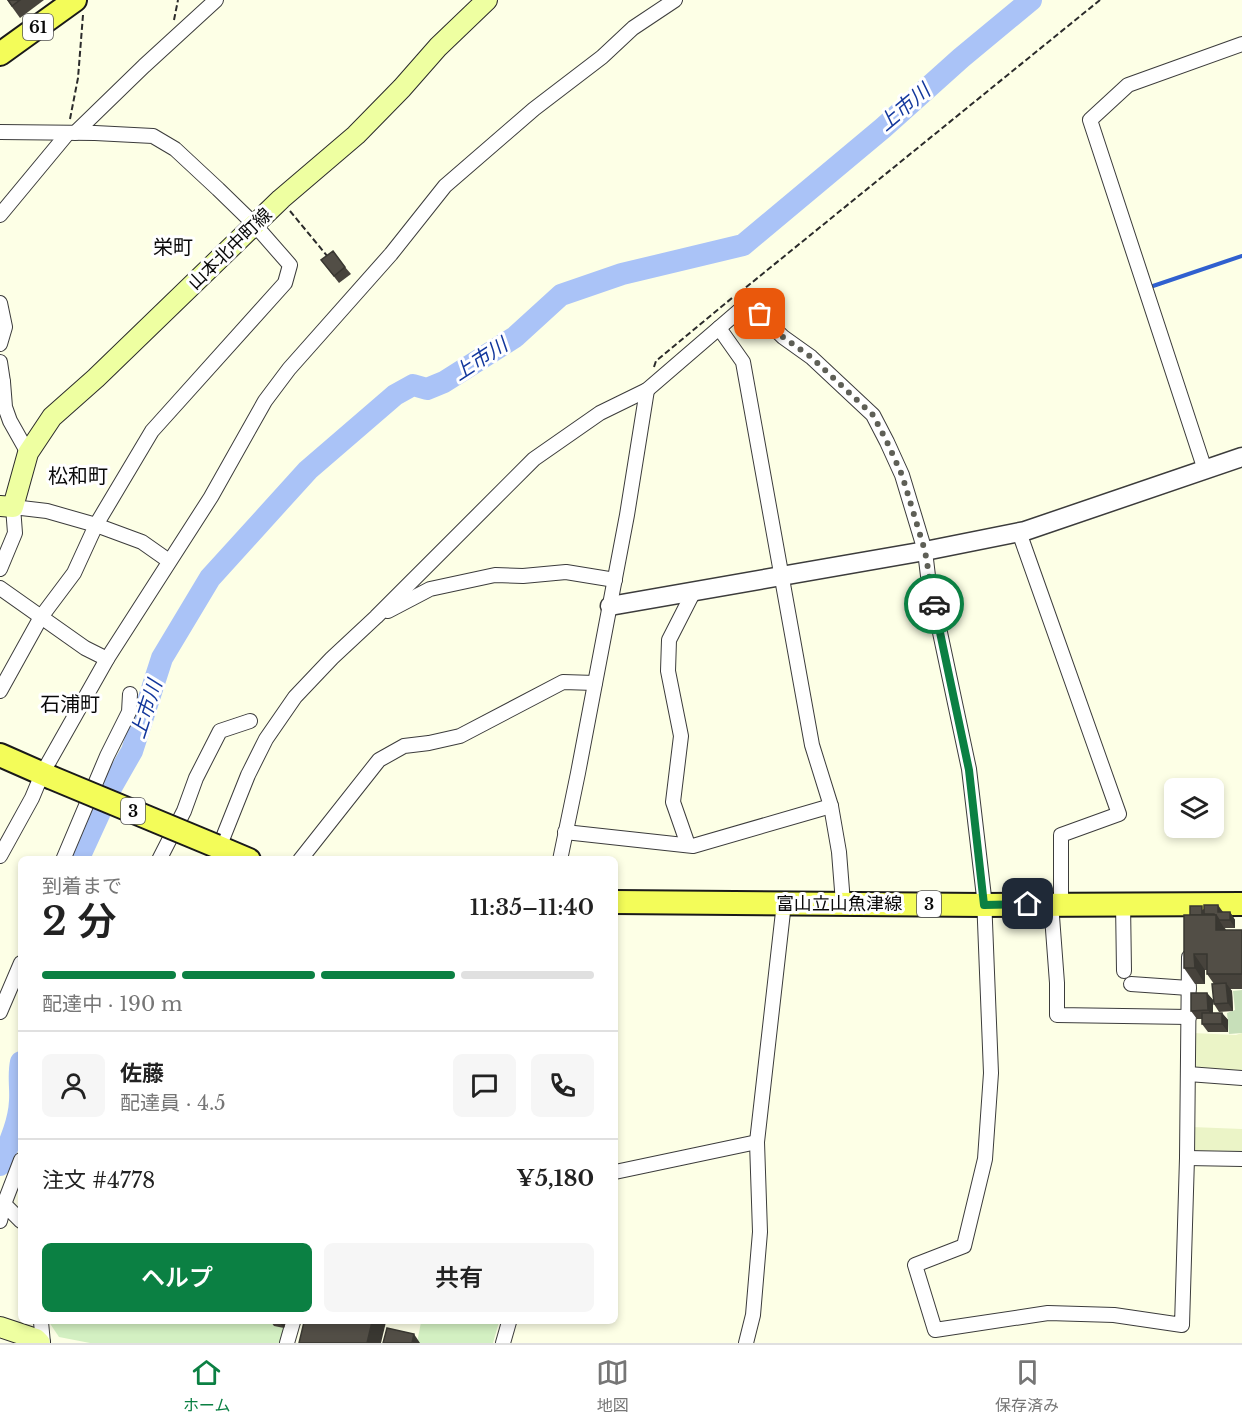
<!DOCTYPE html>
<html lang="ja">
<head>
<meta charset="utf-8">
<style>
	:root { --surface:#fff; --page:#f6f6f6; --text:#222; --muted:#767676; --line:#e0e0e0; --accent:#0b8043 }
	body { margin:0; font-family:"Libre Baskerville","Noto Sans JP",serif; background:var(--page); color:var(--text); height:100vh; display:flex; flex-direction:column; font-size:22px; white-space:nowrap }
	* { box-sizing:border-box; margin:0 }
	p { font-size:20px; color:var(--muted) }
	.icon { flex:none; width:33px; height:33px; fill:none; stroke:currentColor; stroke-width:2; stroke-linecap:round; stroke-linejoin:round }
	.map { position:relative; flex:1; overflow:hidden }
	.sheet { position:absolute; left:18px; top:856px; width:600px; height:468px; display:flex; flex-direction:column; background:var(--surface); border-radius:9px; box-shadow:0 3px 9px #0003 }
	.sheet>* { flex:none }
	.controls { position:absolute; left:1164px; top:778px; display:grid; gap:12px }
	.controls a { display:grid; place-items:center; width:60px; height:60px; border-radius:9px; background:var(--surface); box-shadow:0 3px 9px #0003; font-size:30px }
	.pin { position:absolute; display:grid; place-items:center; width:51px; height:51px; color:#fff; margin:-26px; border-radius:12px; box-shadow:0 3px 9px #0006 }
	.courier { position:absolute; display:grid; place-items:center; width:60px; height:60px; margin:-30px; border:4px solid #0b8043; border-radius:50%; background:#fff; color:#222; box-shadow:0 2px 8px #0007 }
	.summary em { font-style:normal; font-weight:600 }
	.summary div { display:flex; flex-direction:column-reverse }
	.summary { display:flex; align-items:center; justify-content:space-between; height:102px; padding:0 24px }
	h1 { font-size:39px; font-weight:600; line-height:45px }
	.bar { display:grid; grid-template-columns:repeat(4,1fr); gap:9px 6px; align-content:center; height:72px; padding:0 24px }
	.bar i { height:8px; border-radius:4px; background:var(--line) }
	.bar .selected { background:var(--accent) }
	.bar p { grid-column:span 4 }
	.line { display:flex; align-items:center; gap:15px; padding:0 24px; border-top:2px solid var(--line) }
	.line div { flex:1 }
	.round { display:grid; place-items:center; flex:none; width:63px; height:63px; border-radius:9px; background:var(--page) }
	.action { display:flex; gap:12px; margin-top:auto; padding:12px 24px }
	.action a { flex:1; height:69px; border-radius:9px; background:var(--accent); color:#fff; font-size:24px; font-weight:600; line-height:69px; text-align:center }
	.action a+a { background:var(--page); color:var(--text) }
	.tabs { display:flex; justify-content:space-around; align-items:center; height:84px; border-top:2px solid var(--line); background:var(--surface); font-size:16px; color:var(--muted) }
	.tabs a { display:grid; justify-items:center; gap:3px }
	.tabs .selected { color:var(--accent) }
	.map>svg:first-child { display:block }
	.farmland { fill:#ebf4c7 }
	.cemetery { fill:#c7dfb9 }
	.pitch { fill:#d3f0c2 }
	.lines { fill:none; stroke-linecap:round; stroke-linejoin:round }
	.stream { stroke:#3060cf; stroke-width:4 }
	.river { stroke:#aac3f7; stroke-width:22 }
	.minor-casing { stroke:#3c3c3c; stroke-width:16 }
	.tertiary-casing { stroke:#3c3c3c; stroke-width:21 }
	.secondary-casing { stroke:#2b2b2b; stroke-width:22 }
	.primary-casing { stroke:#1a1a1a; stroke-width:26 }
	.path { stroke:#2b2b2b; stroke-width:2; stroke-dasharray:6 3; stroke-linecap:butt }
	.minor { stroke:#fff; stroke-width:14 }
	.tertiary { stroke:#fff; stroke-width:18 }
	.secondary { stroke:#eeffa1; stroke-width:20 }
	.primary { stroke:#f3fc59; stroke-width:22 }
	.primary-bridge-casing { stroke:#1a1a1a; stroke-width:26; stroke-linecap:butt }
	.primary-bridge { stroke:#f3fc59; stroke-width:22 }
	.wall { fill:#47433c }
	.shaded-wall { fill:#393731 }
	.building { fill:#524e46; stroke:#393731; stroke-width:1.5 }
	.done { stroke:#5e5f56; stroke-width:6; stroke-dasharray:0 10.8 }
	.route { stroke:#0b8043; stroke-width:8 }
	.labels { text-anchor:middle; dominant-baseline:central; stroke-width:6; stroke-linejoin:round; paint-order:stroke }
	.shield { fill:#fff; stroke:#535353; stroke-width:1.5 }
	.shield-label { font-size:16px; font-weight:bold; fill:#090909 }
	.street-label { font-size:18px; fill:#090909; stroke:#fff }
	.water-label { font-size:20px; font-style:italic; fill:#12379c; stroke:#fff }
	.neighbourhood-label { font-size:20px; fill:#090909; stroke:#fff }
</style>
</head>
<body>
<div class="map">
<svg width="1242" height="1343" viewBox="0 0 1242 1343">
	<rect width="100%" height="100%" fill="#fdffe6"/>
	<g class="farmland">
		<polygon points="1193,1033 1236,1035 1242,1033 1242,1073 1192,1070"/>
		<polygon points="1192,1127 1242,1129 1242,1156 1191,1153"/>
	</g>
	<polygon class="cemetery" points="1242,990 1242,1033 1229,1034 1227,1013 1235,1010 1233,991"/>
	<g class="pitch">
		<polygon points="49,1322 286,1322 281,1343 90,1343 59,1337"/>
		<polygon points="421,1322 499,1322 493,1343 417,1343"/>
	</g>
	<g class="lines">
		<polyline class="stream" points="1153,286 1242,256"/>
		<g class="river">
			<polyline points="78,860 112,786 132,751 162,658 210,578 308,470 395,395 413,385 427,389 444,382 515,337 561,295 622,274 743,245 883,128 961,58 1031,0"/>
			<path d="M 0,1165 C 9,1144 19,1123 20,1101 C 21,1088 18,1075 21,1062"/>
		</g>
		<g class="minor-casing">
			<g id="minor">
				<polyline points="0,132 95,133 153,136 175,149 218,189 255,225 290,265 285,283 152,431 96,525 74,573 41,617 0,691"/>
				<polyline points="75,133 144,66 216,0"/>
				<polyline points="0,215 68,133"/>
				<polyline points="0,303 5,327 0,344"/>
				<polyline points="0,362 3,382"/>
				<polyline points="0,382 3,382 5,407 10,421 28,453"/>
				<polyline points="1205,470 1090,120 1128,85 1242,44"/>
				<polyline points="1019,532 1119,814 1061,835 1061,903"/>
				<polyline points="0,569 15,533 13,507 47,511 96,525 142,542 169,561"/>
				<polyline points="0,588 85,648 107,659"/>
				<polyline points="388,611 430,589 495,575 523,576 566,572 615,580"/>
				<polyline points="831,806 839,852 843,903"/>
				<polyline points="565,832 693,846 831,806 812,745 743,362 719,328"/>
				<polyline points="688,845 673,802 681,736 668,671 669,640 694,591"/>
				<polyline points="0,856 32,798 42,774 107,659 211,497 265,401 289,369 391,254 445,186 534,109 602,57 633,28 675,0"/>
				<polyline points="63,860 107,756 129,712 130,694"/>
				<polyline points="159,860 184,811 196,778 220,731 250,721"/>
				<polyline points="214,860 248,775 266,739 295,697 332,658 376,617 534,459 600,413 647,390 748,303 783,337 811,357 873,415 887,442 902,475 925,551 928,576 969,769 984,897 991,1073 985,1159 964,1246 915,1265 935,1330 1048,1313 1114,1315 1182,1325 1187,1158 1189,957"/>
				<polyline points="300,860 379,760 404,746 429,743 460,736 563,682 595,683"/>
				<polyline points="560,860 578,773 627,515 647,390"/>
				<polyline points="1051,903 1057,983 1057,1015 1189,1017"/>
				<polyline points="1123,903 1124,971"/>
				<polyline points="1131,984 1189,988"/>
				<polyline points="0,1012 21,963"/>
				<polyline points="1188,1074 1242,1078"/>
				<polyline points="1187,1158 1242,1159"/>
				<polyline points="615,1172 757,1142"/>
				<polyline points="4,1204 21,1160"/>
				<polyline points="0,1221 4,1204 21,1221"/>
				<polyline points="41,1322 43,1343"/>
				<polyline points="287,1343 293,1322"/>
				<polyline points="503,1343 509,1322"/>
				<polyline points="746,1343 753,1315 760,1232 757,1142 784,903"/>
			</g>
		</g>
		<g class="tertiary-casing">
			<polyline id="tertiary" points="610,606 925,551 1025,531 1242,457"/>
		</g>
		<g class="secondary-casing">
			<g id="secondary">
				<polyline points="0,506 13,507 28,453 52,417 96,378 281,199 356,135 402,88 438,47 487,0"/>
				<polyline points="0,1327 36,1339 40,1343"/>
			</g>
		</g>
		<g class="primary-casing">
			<g id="primary">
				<polyline points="0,54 75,0"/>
				<polyline points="0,755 50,777"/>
				<polyline points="216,846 249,860"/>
				<polyline points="615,902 984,905 1242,904"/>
			</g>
		</g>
		<g class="path">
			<polyline points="174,20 178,0"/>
			<polyline points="70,119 78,78 83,15"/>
			<polyline points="290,211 328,257"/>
			<polyline points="739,293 1100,0"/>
			<polyline points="654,367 656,361 732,298"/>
		</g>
		<use href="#minor" class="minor"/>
		<use href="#tertiary" class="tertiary"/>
		<use href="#secondary" class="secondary"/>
		<use href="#primary" class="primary"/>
		<g class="primary-bridge-casing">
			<polyline id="primary-bridge" points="50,777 216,846"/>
		</g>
		<use href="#primary-bridge" class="primary-bridge"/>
	</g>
	<g class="wall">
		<polygon points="7,0 44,0 20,18"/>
		<polygon points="321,260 345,267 351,274 339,283"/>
		<polygon points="1204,909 1223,912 1230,912 1235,920 1235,928 1225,928 1226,930 1242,930 1242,989 1230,989 1232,991 1233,1011 1219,1012 1214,1004 1214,984 1207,974 1207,970 1205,970 1205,984 1195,984 1184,968 1190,915"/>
		<polygon points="1207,993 1213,1000 1213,1013 1222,1013 1228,1020 1228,1032 1208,1032 1202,1024 1202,1019 1197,1019 1191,1011"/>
		<polygon points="271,1322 286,1322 284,1328 274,1326"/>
	</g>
	<g class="shaded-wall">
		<polygon points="1218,905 1223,912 1218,912"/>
		<polygon points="1230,912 1235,920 1235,928 1230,920"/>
		<polygon points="1216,915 1226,931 1216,930"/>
		<polygon points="1194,954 1205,970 1205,984 1195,968"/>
		<polygon points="1226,983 1232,991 1233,1011 1228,1003"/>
		<polygon points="1207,993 1213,1000 1213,1018 1208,1010"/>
		<polygon points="1222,1013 1228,1020 1228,1032 1222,1024"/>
		<polygon points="279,1322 286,1322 284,1328"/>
		<polygon points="372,1322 386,1322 381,1343 367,1343"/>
		<polygon points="414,1334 420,1343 412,1343"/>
	</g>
	<g class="building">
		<polygon points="8,0 20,0 12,6"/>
		<polygon points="333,251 345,267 334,276 321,260"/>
		<polygon points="1204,905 1218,905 1218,912 1230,912 1230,920 1219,920 1216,915 1214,915 1214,914 1204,914"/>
		<rect x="1190" y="906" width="12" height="9"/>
		<polygon points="1184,915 1216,915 1216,930 1242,930 1242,974 1207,974 1207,954 1194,954 1195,968 1184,968"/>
		<polygon points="1226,983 1228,1003 1214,1004 1212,984"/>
		<polygon points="1191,993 1207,993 1208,1010 1191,1011"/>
		<rect x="1202" y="1013" width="20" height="11"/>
		<polygon points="304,1322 372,1322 367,1343 299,1343"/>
		<polygon points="387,1328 414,1334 412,1343 383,1343"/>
	</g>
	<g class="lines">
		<polyline class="done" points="760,314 783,337 811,357 873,415 887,442 902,475 925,551 934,604"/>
		<polyline class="route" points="934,604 969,770 984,905 1028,904"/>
	</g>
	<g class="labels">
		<g class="shield">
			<rect x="23" y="14" width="30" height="26" rx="4.5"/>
			<rect x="121" y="798" width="24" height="26" rx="4.5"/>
			<rect x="917" y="891" width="24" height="26" rx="4.5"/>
		</g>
		<g class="shield-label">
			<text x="38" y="27">61</text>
			<text x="133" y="811">3</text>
			<text x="929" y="904">3</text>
		</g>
		<g class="street-label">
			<text transform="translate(230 249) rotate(-44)">山本北中町線</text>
			<text x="839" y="904">富山立山魚津線</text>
		</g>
		<g class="water-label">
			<text transform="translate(904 107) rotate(-40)">上市川</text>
			<text transform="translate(480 359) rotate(-33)">上市川</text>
			<text transform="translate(146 709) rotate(-72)">上市川</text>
		</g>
		<g class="neighbourhood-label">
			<text x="173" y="247">栄町</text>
			<text x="78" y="476">松和町</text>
			<text x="70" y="704">石浦町</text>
		</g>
	</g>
</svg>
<div class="controls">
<a><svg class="icon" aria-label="layers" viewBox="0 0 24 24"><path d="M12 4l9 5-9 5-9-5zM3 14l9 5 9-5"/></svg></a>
</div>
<div class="pin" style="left:760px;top:314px;background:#ea580c"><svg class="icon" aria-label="bag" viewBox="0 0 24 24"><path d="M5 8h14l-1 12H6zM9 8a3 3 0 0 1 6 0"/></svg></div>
<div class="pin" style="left:1028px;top:904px;background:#1f2937"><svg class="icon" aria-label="home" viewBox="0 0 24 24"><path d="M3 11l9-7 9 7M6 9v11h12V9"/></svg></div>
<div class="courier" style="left:934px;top:604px"><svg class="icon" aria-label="car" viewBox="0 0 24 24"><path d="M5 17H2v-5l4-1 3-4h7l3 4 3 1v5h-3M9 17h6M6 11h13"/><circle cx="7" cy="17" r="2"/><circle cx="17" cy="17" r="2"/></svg></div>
<section class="sheet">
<div class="summary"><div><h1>2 分</h1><p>到着まで</p></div><em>11:35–11:40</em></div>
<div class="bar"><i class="selected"></i><i class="selected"></i><i class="selected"></i><i></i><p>配達中 · 190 m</p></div>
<div class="line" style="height:108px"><a class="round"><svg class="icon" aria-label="person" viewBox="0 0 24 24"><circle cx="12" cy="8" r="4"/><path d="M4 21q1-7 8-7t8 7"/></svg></a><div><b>佐藤</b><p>配達員 · 4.5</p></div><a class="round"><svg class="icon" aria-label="chat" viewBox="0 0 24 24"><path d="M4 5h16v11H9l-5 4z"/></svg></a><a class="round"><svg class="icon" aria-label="phone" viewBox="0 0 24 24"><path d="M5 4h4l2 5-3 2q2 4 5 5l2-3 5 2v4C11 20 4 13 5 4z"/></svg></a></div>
<div class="line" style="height:78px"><div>注文 #4778</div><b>¥5,180</b></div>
<div class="action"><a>ヘルプ</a><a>共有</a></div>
</section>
</div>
<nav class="tabs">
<a class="selected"><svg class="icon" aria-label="home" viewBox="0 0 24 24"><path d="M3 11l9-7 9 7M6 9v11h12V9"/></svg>ホーム</a>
<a><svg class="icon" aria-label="map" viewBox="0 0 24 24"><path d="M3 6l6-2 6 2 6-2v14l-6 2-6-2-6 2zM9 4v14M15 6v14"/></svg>地図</a>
<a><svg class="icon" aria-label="saved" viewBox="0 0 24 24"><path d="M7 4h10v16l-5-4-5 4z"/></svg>保存済み</a>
</nav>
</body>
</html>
